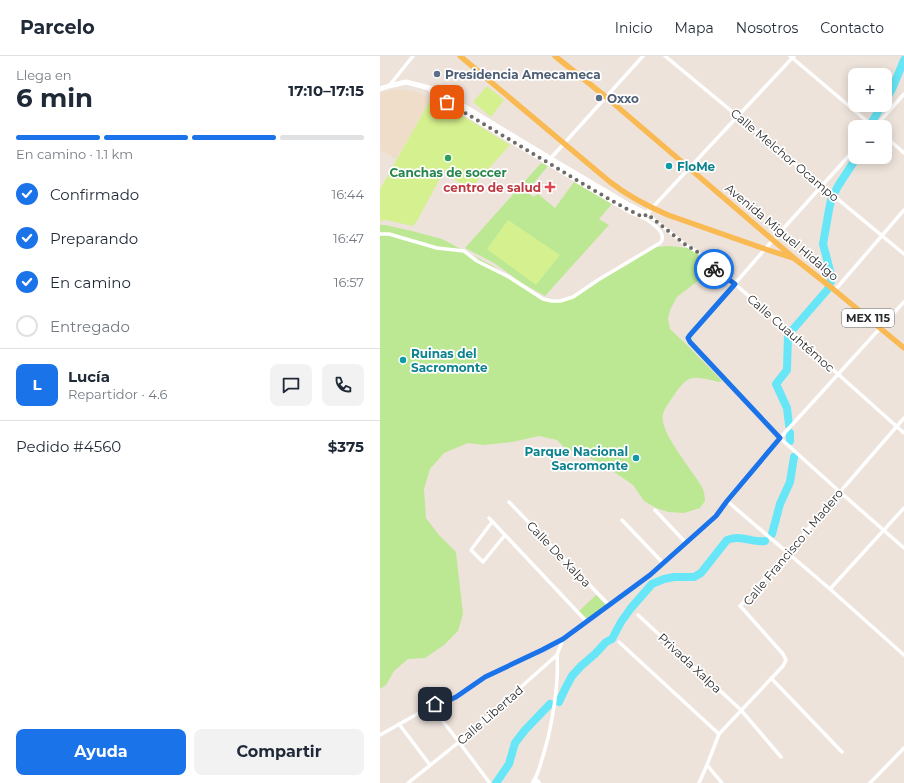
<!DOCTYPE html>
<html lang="es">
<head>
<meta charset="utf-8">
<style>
	:root { --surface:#fff; --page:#f2f2f3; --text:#1f2937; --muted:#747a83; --line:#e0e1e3; --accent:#1a73e8 }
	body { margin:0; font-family:Montserrat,sans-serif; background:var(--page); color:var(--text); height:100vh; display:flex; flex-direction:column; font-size:15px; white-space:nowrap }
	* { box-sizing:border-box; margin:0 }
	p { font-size:13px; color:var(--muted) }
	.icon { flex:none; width:22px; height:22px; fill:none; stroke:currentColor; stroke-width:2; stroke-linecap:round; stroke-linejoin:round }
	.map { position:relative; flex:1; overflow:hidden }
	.details { display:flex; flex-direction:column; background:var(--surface); width:380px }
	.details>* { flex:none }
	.tools { position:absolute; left:468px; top:12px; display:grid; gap:8px }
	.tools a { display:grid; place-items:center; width:44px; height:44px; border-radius:8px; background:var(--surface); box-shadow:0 2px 10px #0003; font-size:20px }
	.pin { position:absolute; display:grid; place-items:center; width:34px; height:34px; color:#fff; margin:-17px; border-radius:8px; box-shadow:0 2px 6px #0006 }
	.courier { position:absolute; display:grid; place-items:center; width:40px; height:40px; margin:-20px; border:3px solid #1a73e8; border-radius:50%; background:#fff; color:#222; box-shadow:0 1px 5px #0007 }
	.summary em { font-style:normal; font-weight:700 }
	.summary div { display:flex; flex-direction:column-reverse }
	.summary { display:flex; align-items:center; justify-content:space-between; height:68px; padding:0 16px }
	h1 { font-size:26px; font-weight:700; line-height:30px }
	.bar { display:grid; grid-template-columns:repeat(4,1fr); gap:6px 4px; align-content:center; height:48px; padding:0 16px }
	.bar i { height:5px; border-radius:3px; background:var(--line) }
	.bar .on { background:var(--accent) }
	.bar p { grid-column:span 4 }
	.line { display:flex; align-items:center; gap:10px; padding:0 16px; border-top:1px solid var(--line) }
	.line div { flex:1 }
	.round { display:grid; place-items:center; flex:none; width:42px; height:42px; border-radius:8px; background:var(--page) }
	ol { padding:0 16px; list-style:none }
	li { display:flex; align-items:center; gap:12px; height:44px }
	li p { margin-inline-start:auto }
	li .icon { padding:4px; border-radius:50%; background:var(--accent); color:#fff; stroke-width:4 }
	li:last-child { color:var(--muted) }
	li i { width:22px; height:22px; border:2px solid var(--line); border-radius:50% }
	.button { display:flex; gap:8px; margin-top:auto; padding:8px 16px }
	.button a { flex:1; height:46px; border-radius:8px; background:var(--accent); color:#fff; font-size:16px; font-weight:700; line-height:46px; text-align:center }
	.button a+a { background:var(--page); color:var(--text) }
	header { display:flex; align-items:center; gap:24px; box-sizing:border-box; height:56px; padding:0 20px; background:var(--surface); border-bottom:1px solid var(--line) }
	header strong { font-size:19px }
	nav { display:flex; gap:22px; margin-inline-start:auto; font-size:14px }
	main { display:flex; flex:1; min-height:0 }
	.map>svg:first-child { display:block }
	.education { fill:#f0ddc9 }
	.green { fill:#bde893 }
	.pitch { fill:#d5f08e }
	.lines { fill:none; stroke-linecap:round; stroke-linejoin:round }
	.river { stroke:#66e6f7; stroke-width:8 }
	.minor { stroke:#fff; stroke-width:3.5 }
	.tertiary { stroke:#fff; stroke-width:4.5 }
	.secondary { stroke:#fff; stroke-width:5 }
	.primary { stroke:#faba53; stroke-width:5.5 }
	.done { stroke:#6e6b68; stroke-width:4; stroke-dasharray:0 7.2 }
	.route { stroke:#1a73e8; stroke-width:5 }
	.service-dot { fill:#5c6f8a; stroke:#fff; stroke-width:1.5 }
	.leisure-dot { fill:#2e9e5b; stroke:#fff; stroke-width:1.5 }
	.culture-dot { fill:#0f9aa8; stroke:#fff; stroke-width:1.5 }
	.health-dot { fill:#e0444e; stroke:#fff; stroke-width:1.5 }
	.labels { text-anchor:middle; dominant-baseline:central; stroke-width:3.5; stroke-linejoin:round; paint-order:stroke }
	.shield { fill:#fff; stroke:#6a6a6a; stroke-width:1 }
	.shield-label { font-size:11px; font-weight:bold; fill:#2a2a2a }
	.service-label { font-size:12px; font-weight:bold; fill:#4e5e75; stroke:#fff; text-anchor:start }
	.street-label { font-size:12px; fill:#2a2a2a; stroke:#fff }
	.culture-label { font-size:12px; font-weight:bold; fill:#0d838f; stroke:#fff; text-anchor:start }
	.leisure-label { font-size:12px; font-weight:bold; fill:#27864d; stroke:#fff }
	.health-label { font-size:12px; font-weight:bold; fill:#be3a42; stroke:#fff; text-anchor:end }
</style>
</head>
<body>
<header>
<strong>Parcelo</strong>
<nav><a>Inicio</a><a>Mapa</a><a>Nosotros</a><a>Contacto</a></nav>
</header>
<main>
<section class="details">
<div class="summary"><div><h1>6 min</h1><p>Llega en</p></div><em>17:10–17:15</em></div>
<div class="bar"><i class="on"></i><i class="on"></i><i class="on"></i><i></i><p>En camino · 1.1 km</p></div>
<ol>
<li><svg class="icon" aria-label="check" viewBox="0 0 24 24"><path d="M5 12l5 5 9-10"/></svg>Confirmado<p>16:44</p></li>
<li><svg class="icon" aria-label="check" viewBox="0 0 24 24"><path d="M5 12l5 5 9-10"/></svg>Preparando<p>16:47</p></li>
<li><svg class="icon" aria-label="check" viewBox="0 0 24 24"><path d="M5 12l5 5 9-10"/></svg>En camino<p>16:57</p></li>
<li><i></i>Entregado</li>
</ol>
<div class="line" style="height:72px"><b class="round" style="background:var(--accent);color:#fff">L</b><div><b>Lucía</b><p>Repartidor · 4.6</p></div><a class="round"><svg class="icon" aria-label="chat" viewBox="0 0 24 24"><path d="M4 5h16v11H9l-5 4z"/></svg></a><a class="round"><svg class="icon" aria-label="phone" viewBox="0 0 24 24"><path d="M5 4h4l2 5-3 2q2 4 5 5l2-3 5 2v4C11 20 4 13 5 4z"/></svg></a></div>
<div class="line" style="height:52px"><div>Pedido #4560</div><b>$375</b></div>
<div class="button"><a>Ayuda</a><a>Compartir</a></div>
</section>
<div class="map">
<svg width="524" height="727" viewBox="0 0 524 727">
	<rect width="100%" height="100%" fill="#ede3db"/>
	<polygon class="education" points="16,33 33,35 51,42 16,103 0,94 0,37"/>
	<g class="green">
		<polygon points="161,107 168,110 147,135 153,141 158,138 175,152 194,126 232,148 219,163 229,169 165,240 142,227 114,207 85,192"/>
		<path d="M 0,169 L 5,169 L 32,175 L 62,183 L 113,210 L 144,231 L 165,242 L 181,245 L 189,242 L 268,194 L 277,191 L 290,190 L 307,192 L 316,196 L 319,198 L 327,213 L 319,224 L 297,241 L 290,254 L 288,263 L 290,273 L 308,290 L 342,325 L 339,326 C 329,324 314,318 306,325 C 302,328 299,332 296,336 C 292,343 285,350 283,358 C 278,376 314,415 323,433 C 324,437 325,441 325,445 L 320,452 L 304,457 L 288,456 L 276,452 L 264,445 L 253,429 L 221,407 L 185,392 L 177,384 L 159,380 L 132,386 L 104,389 L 88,387 L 64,397 L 50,413 L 44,433 L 46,462 L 58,478 L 76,496 L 83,558 L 78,575 L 64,589 L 45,602 L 28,603 L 14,615 L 6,629 L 0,633 Z"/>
		<polygon points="216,539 226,549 207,563 199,555"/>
	</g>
	<g class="pitch">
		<polygon points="107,30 124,44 111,61 93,46"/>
		<polygon points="52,41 130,89 92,131 85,131 64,115 37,165 33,170 6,164 0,165 0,133"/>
		<polygon points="128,164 180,199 156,229 107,193"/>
	</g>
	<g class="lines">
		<g class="river">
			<polyline points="505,45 512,33 524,4"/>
			<polyline points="489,71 502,49"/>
			<polyline points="409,369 407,352 396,328 407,314 408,279 448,233 452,222 443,188 449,154 451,144 458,130 477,101"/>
			<polyline points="410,377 410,385"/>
			<polyline points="392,478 400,448 410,426 414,401"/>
			<path d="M 179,646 L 186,631 L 192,620 L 201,610 L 215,598 L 226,586 L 232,583 L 241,566 L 251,552 L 272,528 L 284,523 L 294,521 L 314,521 L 321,517 L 347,484 C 359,478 373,487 385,485"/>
			<polyline points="116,727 129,708 135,687 145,674 170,648"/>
		</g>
		<g class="minor">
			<polyline points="285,0 524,198"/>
			<polyline points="410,0 494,71"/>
			<polyline points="9,30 33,0"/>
			<polyline points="495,71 524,38"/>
			<polyline points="505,80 524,97"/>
			<polyline points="475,93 385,193 308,282 310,286 400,382 460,436 524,492"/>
			<polyline points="170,103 263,0"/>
			<polyline points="272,152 414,0"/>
			<polyline points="267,158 306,189 319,197 334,213 355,228 459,319 524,377"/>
			<path d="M 0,178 L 9,178 L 57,192 L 84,195 L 97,205 L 129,221 L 163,243 L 172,245 L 180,245 L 193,241 L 218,224 L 280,187 C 289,177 271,167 263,161"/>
			<polyline points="455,234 524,154"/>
			<polyline points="347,445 450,533 524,599"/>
			<polyline points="129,446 229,549"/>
			<polyline points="275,454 306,487"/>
			<polyline points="109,462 207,566"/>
			<polyline points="242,464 283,507"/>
			<polyline points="112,466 91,494 103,506 125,479"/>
			<polyline points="450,533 524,452"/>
			<polyline points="258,559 361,654 401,701"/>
			<polyline points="239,586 339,678"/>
			<polyline points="391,622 462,696"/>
			<polyline points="51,650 79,686 109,726"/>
			<polyline points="19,668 50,709"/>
			<polyline points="0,679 55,648 65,646 76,641 105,621 163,594 183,583 270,519 336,459 347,445 400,382 524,246"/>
			<polyline points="327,709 342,727"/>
			<path d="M 155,723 C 161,710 164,696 168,682 C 174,655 179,627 177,599"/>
			<polyline points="28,727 79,686 177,599 183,583"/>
			<polyline points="319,727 327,709 339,678 403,610 406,604 403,598 363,553 360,550 361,549 408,496 524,362"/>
			<polyline points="490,727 524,692"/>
		</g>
		<polyline class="tertiary" points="153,727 155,723 159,727"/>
		<g class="secondary">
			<polyline points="0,33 9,30 26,26 57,34 171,103 247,148 267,158"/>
			<polyline points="50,33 55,39 210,132 251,156 263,161 272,152"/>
		</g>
		<g class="primary">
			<path d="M 80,0 L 230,126 C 248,140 267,150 288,159 L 385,193 L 413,202"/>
			<polyline points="175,0 226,41 309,112 415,203 452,232 524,292"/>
		</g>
	</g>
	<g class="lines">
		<polyline class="done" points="67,46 210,132 243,151 263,161 267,158 306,189 319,197 334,213"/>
		<polyline class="route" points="55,648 65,646 76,641 105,621 162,594 183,583 270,519 336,460 347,445 400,382 310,286 308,282 310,279 355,228 334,213"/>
	</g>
	<g class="service-dot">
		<circle cx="57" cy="18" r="4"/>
		<circle cx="219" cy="42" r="4"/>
	</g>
	<circle class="leisure-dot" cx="68" cy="102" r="4"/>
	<g class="culture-dot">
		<circle cx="289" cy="110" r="4"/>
		<circle cx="23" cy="304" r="4"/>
		<circle cx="256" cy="402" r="4"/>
	</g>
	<path class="health-dot" d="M168 125h4v4h4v4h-4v4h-4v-4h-4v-4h4z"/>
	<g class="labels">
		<rect class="shield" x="462" y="253" width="52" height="18" rx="3"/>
		<g class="shield-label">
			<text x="488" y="262">MEX 115</text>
		</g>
		<g class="service-label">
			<text x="65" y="18">Presidencia Amecameca</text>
			<text x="227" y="42">Oxxo</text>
		</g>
		<g class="street-label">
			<text transform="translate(405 99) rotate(40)">Calle Melchor Ocampo</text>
			<text transform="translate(402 176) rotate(40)">Avenida Miguel Hidalgo</text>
			<text transform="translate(411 277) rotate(41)">Calle Cuauhtémoc</text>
			<text transform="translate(413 491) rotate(-50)">Calle Francisco I. Madero</text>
			<text transform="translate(179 498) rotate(46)">Calle De Xalpa</text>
			<text transform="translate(310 607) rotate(43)">Privada Xalpa</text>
			<text transform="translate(110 659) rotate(-41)">Calle Libertad</text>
		</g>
		<g class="culture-label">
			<text x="297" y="110">FloMe</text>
			<text x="31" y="297">Ruinas del<tspan x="31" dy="14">Sacromonte</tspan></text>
			<text x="248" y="395" text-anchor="end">Parque Nacional<tspan x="248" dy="14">Sacromonte</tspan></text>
		</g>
		<g class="leisure-label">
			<text x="68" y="116">Canchas de soccer</text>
		</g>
		<g class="health-label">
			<text x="161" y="131">centro de salud</text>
		</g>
	</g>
</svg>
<div class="tools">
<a>+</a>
<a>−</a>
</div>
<div class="pin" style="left:67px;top:46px;background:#ea580c"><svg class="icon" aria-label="bag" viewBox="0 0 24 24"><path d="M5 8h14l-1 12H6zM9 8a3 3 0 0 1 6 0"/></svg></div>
<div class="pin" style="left:55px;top:648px;background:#1f2937"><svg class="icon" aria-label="home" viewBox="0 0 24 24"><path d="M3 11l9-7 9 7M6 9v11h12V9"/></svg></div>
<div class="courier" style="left:334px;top:213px"><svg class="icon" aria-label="bike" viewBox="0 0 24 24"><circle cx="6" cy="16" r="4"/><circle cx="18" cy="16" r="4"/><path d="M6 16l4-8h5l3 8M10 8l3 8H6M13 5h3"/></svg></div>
</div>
</main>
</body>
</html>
